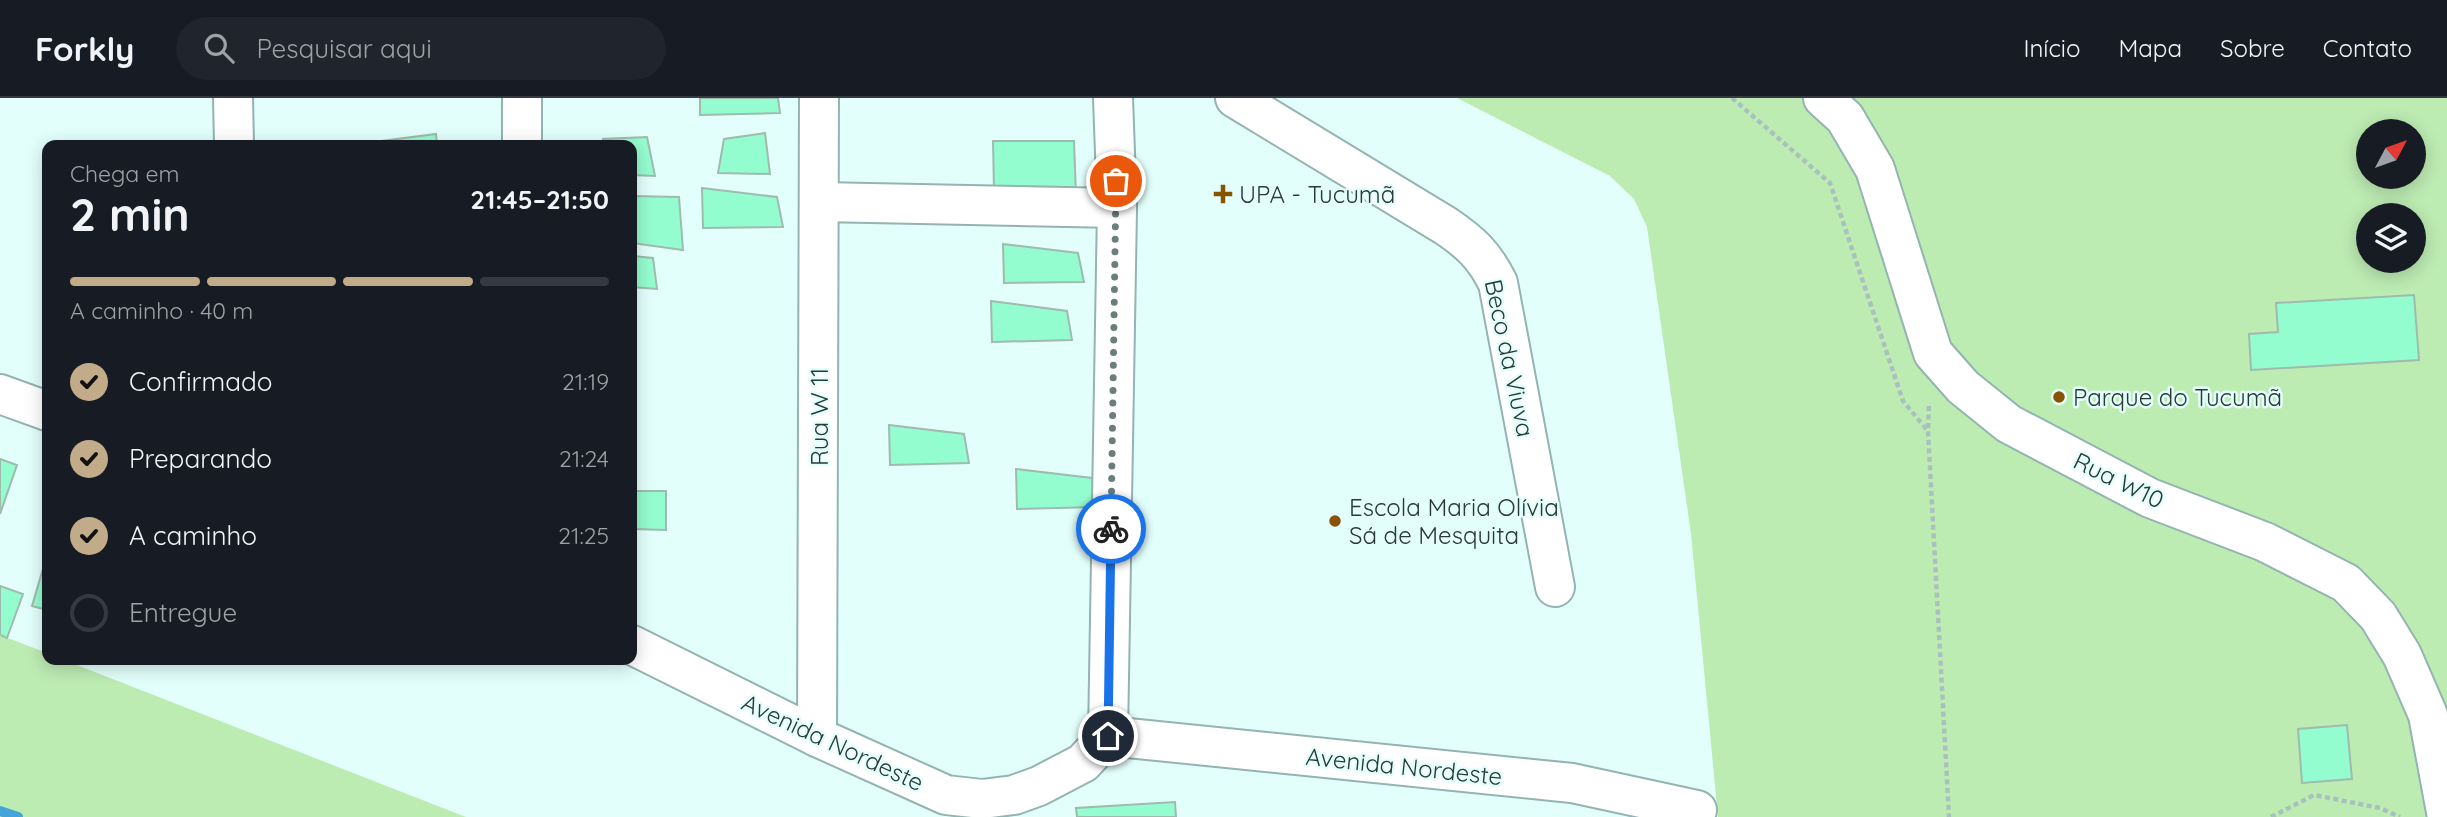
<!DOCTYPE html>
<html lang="pt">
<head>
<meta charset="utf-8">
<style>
	:root { --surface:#171b24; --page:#20242c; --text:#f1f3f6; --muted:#9ea1a6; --line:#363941; --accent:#c2ab88 }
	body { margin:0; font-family:Quicksand,sans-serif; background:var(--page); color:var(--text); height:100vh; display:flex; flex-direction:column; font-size:26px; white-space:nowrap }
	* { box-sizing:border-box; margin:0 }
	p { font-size:23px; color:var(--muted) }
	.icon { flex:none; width:38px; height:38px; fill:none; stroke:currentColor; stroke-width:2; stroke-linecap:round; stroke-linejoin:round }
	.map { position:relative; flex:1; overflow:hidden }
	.side { position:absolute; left:42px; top:42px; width:595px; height:525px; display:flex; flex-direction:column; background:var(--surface); border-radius:14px; box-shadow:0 4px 18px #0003 }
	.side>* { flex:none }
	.needle { width:46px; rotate:49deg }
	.tools { position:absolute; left:2356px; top:21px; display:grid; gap:14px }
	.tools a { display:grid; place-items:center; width:70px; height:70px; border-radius:50%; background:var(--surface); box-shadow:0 4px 18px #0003; font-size:35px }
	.pin { position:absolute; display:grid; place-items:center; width:60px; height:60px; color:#fff; margin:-30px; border:4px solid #fff; border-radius:50%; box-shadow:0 2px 7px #0007 }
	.courier { position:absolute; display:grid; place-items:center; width:70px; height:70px; margin:-35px; border:5px solid #1a73e8; border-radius:50%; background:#fff; color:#222; box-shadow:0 2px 9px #0007 }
	.head em { font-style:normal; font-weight:800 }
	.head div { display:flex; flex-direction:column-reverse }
	.head { display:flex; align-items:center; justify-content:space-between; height:119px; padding:0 28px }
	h1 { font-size:46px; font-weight:800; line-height:52px }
	.bar { display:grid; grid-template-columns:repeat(4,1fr); gap:10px 7px; align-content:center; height:84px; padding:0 28px }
	.bar i { height:9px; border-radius:5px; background:var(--line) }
	.bar .on { background:var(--accent) }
	.bar p { grid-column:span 4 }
	ol { padding:0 28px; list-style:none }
	li { display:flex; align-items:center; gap:21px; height:77px }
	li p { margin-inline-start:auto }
	li .icon { padding:7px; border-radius:50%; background:var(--accent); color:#111; stroke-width:4 }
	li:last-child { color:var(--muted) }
	li i { width:38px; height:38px; border:4px solid var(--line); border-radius:50% }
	header { display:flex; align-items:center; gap:42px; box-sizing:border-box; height:98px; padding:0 35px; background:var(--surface); border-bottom:2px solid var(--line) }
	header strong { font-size:33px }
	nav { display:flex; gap:38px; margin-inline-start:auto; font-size:24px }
	.search { width:490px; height:63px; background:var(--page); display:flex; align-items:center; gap:18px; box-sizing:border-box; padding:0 24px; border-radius:38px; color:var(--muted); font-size:26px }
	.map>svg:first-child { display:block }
	.green { fill:#bdecb3; fill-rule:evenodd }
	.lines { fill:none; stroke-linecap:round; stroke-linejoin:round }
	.stream { stroke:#45a4d9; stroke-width:10 }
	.building { fill:#94fdcf; stroke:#9fbbae; stroke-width:2 }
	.minor-casing { stroke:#93b4b0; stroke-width:42 }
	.path { stroke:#a9c1be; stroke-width:4.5; stroke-dasharray:5 3.5; stroke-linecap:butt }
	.minor { stroke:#fff; stroke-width:38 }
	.done { stroke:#6b7e7c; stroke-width:7; stroke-dasharray:0 12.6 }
	.route { stroke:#1a73e8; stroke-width:9 }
	.poi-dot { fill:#895402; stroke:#e3fffc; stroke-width:2.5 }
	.labels { text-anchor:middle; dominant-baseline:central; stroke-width:5; stroke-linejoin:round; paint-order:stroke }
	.poi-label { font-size:24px; fill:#2b3937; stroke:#e3fffc; text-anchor:start }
	.street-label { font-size:24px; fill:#2b3937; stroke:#e3fffc }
</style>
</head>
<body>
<header>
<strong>Forkly</strong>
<div class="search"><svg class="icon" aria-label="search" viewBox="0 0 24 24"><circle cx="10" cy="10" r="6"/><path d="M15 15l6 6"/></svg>Pesquisar aqui</div>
<nav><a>Início</a><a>Mapa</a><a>Sobre</a><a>Contato</a></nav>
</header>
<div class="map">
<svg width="2447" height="719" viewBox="0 0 2447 719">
	<rect width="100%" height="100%" fill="#e3fffc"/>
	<g class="green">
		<path d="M 1457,0 L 2447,0 L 2447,719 L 1718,719 L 1691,436 L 1647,129 L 1634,101 L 1610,78 ZM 2368,33 L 2413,33 L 2413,79 L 2368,79 ZM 2368,117 L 2413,117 L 2413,163 L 2368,163 Z"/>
		<polygon points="0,537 47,555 47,562 64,562 466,719 0,719"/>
	</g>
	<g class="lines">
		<polyline class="stream" points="0,713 18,719"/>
	</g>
	<g class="building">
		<polygon points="700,0 778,0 780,15 700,17"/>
		<polygon points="765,35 770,76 718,75 724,41"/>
		<polygon points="436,36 437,47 382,47 382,43"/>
		<polygon points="647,39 655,78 632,77 632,47 604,47 603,41"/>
		<polygon points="993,43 1074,43 1076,97 994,94"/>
		<polygon points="702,90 777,99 783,129 703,130"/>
		<polygon points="632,98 679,99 683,152 632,145"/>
		<polygon points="1003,146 1078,155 1084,184 1004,185"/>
		<polygon points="632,158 653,160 657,191 632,189"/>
		<polygon points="2414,197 2419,262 2251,272 2249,236 2278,234 2276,205"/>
		<polygon points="991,203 1067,213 1072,242 992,244"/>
		<polygon points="889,327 964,336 969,365 890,367"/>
		<polygon points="0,361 17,367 0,416"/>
		<polygon points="1016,371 1092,380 1097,409 1017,411"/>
		<polygon points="632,393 666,393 666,432 632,431"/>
		<polygon points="45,464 47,464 47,512 32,508"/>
		<polygon points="0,488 23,496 7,540 0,537"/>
		<polygon points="2347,627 2352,681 2302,685 2298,631"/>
		<polygon points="1175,704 1176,719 1077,719 1076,710"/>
	</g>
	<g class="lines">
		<g class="minor-casing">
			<g id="minor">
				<polyline points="233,0 234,47"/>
				<path d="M 1235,0 L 1446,128 C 1471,145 1484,157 1498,185 L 1555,489"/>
				<polyline points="1823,0 1845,20 1875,71 1933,255 1963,289 2009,326 2150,400 2265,444 2346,485 2378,518 2402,557 2428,617 2447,719"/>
				<polyline points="522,47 522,0"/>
				<polyline points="820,104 1117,110"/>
				<polyline points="0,296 47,313"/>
				<polyline points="632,547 817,639 946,697 982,701 1014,697 1039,688 1083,665 1108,638 1117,110 1113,0"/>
				<polyline points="1108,638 1572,685 1697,712"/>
				<polyline points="817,639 819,0"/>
			</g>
		</g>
		<g class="path">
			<polyline points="1732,0 1830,85 1903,303 1927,332"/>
			<polyline points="1929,308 1928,333 1949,719"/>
			<polyline points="2271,719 2314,697 2380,710 2400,719"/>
		</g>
		<use href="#minor" class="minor"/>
	</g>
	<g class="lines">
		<polyline class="done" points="1111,431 1116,83"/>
		<polyline class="route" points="1108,638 1111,431"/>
	</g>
	<g class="poi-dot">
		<path d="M1219.5 85.5h7v7h7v7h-7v7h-7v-7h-7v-7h7z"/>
		<circle cx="2059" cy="299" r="7"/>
		<circle cx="1335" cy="423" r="7"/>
	</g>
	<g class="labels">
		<g class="poi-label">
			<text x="1239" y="96">UPA - Tucumã</text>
			<text x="2073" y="299">Parque do Tucumã</text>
			<text x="1349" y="409">Escola Maria Olívia<tspan x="1349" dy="28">Sá de Mesquita</tspan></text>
		</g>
		<g class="street-label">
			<text transform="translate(1510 260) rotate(78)">Beco da Viuva</text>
			<text transform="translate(819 319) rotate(-90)">Rua W 11</text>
			<text transform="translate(2119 382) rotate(26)">Rua W10</text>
			<text transform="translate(833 644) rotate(25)">Avenida Nordeste</text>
			<text transform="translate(1404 668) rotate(6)">Avenida Nordeste</text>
		</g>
	</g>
</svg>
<div class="tools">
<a><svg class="needle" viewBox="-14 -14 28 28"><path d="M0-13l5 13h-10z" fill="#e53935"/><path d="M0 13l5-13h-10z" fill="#9ea1a6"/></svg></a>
<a><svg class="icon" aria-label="layers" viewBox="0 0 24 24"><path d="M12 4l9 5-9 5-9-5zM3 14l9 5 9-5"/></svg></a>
</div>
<div class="pin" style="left:1116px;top:83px;background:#ea580c"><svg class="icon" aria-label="bag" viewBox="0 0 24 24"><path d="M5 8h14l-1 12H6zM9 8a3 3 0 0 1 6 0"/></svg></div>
<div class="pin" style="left:1108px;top:638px;background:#1f2937"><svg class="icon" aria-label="home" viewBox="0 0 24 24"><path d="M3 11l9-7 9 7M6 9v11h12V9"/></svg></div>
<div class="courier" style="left:1111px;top:431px"><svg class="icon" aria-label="bike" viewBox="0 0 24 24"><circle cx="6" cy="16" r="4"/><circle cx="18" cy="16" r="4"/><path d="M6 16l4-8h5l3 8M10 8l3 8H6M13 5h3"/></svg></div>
<section class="side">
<div class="head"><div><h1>2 min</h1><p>Chega em</p></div><em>21:45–21:50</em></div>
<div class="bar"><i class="on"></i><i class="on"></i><i class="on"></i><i></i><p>A caminho · 40 m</p></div>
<ol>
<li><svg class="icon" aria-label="check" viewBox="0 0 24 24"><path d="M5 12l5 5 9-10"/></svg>Confirmado<p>21:19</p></li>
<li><svg class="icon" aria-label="check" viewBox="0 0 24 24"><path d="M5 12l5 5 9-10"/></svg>Preparando<p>21:24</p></li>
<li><svg class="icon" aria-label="check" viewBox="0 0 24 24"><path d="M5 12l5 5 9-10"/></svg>A caminho<p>21:25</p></li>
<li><i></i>Entregue</li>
</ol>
</section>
</div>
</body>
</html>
